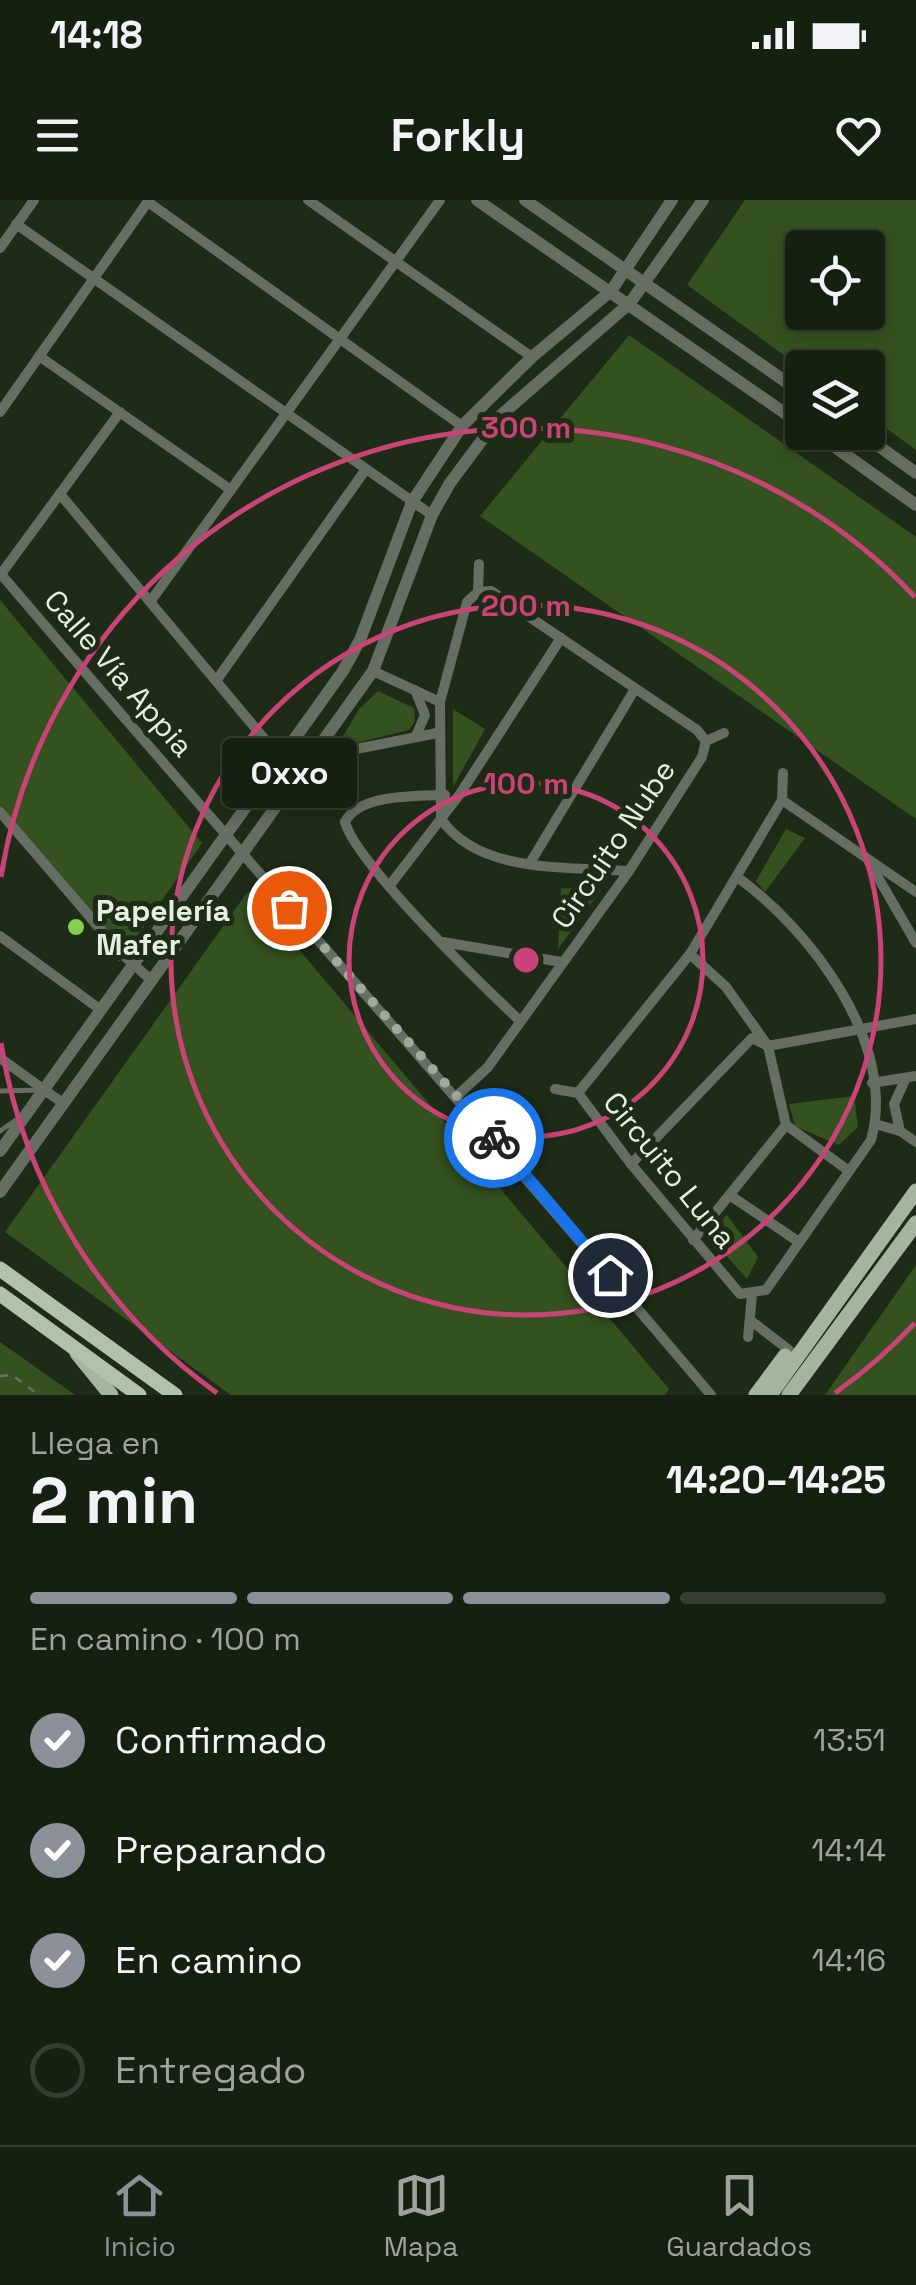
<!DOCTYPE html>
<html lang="es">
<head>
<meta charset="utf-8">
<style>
	:root { --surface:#162010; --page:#1f2819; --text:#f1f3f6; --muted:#9ea39f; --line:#353e30; --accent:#8c9099 }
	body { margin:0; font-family:"Space Grotesk",sans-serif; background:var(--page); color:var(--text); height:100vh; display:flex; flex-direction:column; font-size:38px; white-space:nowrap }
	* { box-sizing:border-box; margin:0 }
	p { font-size:32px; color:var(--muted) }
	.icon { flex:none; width:55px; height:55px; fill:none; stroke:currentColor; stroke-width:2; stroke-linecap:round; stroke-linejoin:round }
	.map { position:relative; height:1195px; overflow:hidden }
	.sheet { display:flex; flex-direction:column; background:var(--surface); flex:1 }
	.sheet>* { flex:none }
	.tools { position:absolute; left:785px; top:30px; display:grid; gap:20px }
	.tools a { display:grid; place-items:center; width:100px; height:100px; border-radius:10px; background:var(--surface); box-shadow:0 5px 15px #0003,0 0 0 2px var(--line); font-size:50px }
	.pin { position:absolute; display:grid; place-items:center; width:85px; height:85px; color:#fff; margin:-42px; border:5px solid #fff; border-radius:50%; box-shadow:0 2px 10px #0007 }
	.courier { position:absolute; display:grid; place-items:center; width:100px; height:100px; margin:-50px; border:8px solid #1a73e8; border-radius:50%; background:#fff; color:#222; box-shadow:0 2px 12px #0007 }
	.bubble { position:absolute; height:70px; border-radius:10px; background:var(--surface); box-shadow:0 5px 15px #0003,0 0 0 2px var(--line); font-size:32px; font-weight:700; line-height:70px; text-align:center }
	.head em { font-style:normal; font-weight:700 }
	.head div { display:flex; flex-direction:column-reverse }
	.head { display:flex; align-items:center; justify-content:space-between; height:170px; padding:0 30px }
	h1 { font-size:65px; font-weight:700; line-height:75px }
	.bar { display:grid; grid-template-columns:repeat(4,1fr); gap:15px 10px; align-content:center; height:120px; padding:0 30px }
	.bar i { height:12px; border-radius:8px; background:var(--line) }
	.bar .current { background:var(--accent) }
	.bar p { grid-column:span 4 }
	ol { padding:0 30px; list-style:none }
	li { display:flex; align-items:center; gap:30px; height:110px }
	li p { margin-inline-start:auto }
	li .icon { padding:10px; border-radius:50%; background:var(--accent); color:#fff; stroke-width:4 }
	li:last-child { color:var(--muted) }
	li i { width:55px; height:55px; border:5px solid var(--line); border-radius:50% }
	.status { display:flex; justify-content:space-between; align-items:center; height:70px; padding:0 50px; background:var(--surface); direction:ltr }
	.status svg { height:28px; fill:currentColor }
	header { display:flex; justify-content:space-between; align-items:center; height:130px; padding:0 30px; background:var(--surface); font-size:45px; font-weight:700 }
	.dock { display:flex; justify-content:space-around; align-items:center; height:140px; border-top:2px solid var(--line); background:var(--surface); font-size:28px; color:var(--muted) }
	.dock a { display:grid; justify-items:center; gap:5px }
	.dock .current { color:var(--accent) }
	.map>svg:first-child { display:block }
	.green { fill:#34521f; fill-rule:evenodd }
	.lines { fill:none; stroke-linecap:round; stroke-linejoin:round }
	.path { stroke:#66715f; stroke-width:2.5; stroke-dasharray:8 8; stroke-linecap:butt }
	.service { stroke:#666d62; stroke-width:5 }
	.minor { stroke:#666d62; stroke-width:10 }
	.tertiary { stroke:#666d62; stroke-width:12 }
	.primary { stroke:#a5b49d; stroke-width:15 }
	.trunk { stroke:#b2c2a9; stroke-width:15 }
	.done { stroke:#a0aa9a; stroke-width:10; stroke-dasharray:0 18 }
	.route { stroke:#1a73e8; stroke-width:12 }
	.ring { fill:none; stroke:#c94376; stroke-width:5 }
	.poi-dot { fill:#84cf4d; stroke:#1e2b16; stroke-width:4 }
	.labels { text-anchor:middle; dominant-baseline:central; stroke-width:10; stroke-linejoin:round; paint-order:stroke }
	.street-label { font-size:30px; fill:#e6efe1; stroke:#1e2b16 }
	.poi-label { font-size:30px; font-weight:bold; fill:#e6efe1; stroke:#1e2b16; text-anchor:start }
	.centre { fill:#c94376; stroke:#1e2b16; stroke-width:5 }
	.ring-label { font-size:30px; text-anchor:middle; font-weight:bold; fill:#c94376; stroke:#1e2b16; stroke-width:10; stroke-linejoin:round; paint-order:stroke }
</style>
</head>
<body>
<div class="status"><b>14:18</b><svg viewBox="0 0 49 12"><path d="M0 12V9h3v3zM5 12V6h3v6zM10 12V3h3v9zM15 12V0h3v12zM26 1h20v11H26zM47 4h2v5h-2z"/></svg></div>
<header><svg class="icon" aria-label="menu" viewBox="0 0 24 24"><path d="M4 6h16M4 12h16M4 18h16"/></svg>Forkly<svg class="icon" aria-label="heart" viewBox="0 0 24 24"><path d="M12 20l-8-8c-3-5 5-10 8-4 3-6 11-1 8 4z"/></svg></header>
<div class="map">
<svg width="916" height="1195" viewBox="0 0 916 1195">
	<rect width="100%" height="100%" fill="#1e2b16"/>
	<g class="green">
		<path d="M 745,0 L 916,0 L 916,250 L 868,215 L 868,168 L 802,168 L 687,85 ZM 802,48 L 868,48 L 868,112 L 802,112 Z"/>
		<polygon points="629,135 916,337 916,619 480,316"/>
		<polygon points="0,400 202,643 119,762 0,614"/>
		<polygon points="378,491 414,508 415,521 409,530 336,548 359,509"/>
		<polygon points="453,509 485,529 453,587"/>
		<polygon points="786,629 805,638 765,692 756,681"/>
		<polygon points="561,688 601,690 558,749"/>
		<polygon points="249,690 669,1189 665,1195 231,1195 5,1032"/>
		<polygon points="854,896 858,927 839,945 795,926 789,904"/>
		<polygon points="727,1015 758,1057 747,1079 708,1035"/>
		<polygon points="916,1065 916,1195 825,1195"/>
		<polygon points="0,1142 75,1195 0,1195"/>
	</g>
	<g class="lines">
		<polyline class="path" points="0,1176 12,1175 39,1195"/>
		<g class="service">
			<polyline points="0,891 40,890"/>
			<polyline points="0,931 16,920"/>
		</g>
		<g class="minor">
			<polyline points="308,0 532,157"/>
			<polyline points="148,2 462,226"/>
			<polyline points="16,24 432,315"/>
			<polyline points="0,48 34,0"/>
			<polyline points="39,156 231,290"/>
			<polyline points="0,212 149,0"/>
			<polyline points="60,294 282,560"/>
			<path d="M 0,373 C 235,649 477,918 711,1195"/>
			<polyline points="1,374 120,212"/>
			<polyline points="478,392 479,364"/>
			<polyline points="150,402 440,0"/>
			<polyline points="373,471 440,502"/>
			<polyline points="216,481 366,269"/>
			<polyline points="415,490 425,515 416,536"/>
			<polyline points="706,541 724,533"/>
			<polyline points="311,558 437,533"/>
			<polyline points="782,600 916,692"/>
			<polyline points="782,600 783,573"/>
			<polyline points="0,612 122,754 152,781"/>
			<path d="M 345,622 C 356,663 483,786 519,820"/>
			<path d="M 345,622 C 359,594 416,596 445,595"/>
			<polyline points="869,662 916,743"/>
			<polyline points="530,663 635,489"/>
			<path d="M 629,671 C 569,666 480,675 441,619 L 440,502 L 467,402 L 478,392 L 491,391 L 697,530 L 706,541"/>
			<polyline points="390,685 460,594 561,438"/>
			<polyline points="0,736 101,810"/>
			<polyline points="443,742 561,762"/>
			<polyline points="690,754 726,787 768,846 786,925"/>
			<polyline points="0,858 64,904"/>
			<polyline points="872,883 916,876"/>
			<polyline points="555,889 578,893"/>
			<path d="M 578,893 L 631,964 L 740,1094 L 766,1090 L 871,940 C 898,844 810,729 737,677"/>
			<polyline points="578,893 690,754 782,600"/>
			<polyline points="458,895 488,867 629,671 702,557 706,541"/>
			<polyline points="875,924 900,931 916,942"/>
			<polyline points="786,925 849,971"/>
			<polyline points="900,931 894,904 906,878"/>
			<polyline points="631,964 752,838 768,846 916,819"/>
			<polyline points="731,996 799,1042"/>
			<polyline points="693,1040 786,925"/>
			<polyline points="750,1120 789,1150"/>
			<polyline points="748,1137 752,1095"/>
		</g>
		<g class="tertiary">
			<polyline points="477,0 802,225"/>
			<polyline points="525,0 802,193"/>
			<polyline points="814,232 916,305"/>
			<polyline points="859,232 916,273"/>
			<polyline points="0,951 343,471 360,440 412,302 462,226 532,157 611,91 672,0"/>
			<polyline points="0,992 373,471 432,315 450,283 500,216 630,103 703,0"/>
		</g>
		<g class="primary">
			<polyline points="77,1153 111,1195"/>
			<polyline points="756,1195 785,1156"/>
			<polyline points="770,1195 916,991"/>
			<polyline points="789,1195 916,1023"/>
		</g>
		<g class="trunk">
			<polyline points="0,1069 175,1195"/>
			<polyline points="0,1094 139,1195"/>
		</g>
	</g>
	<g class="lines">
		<polyline class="done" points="289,708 494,938"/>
		<polyline class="route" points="494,938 610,1075"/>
	</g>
	<g class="ring">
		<circle cx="526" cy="760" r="177"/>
		<circle cx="526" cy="760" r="355"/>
		<path d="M915 1123A532 532 0 0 1 835 1193M217 1193A532 532 0 0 1 1 843M1 677A532 532 0 0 1 915 397"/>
	</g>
	<circle class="poi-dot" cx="76" cy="727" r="10"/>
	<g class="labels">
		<g class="street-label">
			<text transform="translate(119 473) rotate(49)">Calle Vía Appia</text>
			<text transform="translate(613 644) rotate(-56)">Circuito Nube</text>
			<text transform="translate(670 970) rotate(51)">Circuito Luna</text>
		</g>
		<g class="poi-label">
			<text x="96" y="710">Papelería<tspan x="96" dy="34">Mafer</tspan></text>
		</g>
	</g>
	<circle cx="526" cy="760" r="15" class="centre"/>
	<g class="ring-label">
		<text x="526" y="238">300 m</text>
		<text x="526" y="416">200 m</text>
		<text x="526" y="594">100 m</text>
	</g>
</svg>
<div class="tools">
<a><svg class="icon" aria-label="locate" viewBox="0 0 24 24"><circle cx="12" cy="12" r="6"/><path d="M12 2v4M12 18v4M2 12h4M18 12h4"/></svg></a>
<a><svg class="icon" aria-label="layers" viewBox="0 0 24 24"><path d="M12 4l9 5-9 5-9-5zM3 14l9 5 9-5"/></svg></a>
</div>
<div class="pin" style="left:289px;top:708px;background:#ea580c"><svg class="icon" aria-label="bag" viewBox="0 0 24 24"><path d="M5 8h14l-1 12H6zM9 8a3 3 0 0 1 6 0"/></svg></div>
<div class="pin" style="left:610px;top:1075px;background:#1f2937"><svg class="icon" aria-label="home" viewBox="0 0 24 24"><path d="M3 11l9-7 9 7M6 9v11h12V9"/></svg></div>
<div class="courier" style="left:494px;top:938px"><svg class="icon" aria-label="bike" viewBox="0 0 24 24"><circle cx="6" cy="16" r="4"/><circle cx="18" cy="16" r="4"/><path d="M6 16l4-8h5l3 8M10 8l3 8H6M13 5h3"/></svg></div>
<div class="bubble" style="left:222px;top:538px;width:135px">Oxxo</div>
</div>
<section class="sheet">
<div class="head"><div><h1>2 min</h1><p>Llega en</p></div><em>14:20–14:25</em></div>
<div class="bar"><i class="current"></i><i class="current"></i><i class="current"></i><i></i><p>En camino · 100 m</p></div>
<ol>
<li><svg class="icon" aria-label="check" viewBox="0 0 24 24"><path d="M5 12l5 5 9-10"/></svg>Confirmado<p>13:51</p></li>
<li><svg class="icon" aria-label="check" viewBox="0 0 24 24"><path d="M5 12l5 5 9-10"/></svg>Preparando<p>14:14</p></li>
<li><svg class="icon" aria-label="check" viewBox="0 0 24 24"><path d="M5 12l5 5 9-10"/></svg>En camino<p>14:16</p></li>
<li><i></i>Entregado</li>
</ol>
</section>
<nav class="dock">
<a class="current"><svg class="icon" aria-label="home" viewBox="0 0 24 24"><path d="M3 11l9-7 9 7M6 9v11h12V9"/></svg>Inicio</a>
<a><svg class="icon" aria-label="map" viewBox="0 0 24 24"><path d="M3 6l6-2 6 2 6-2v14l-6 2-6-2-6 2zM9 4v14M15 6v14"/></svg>Mapa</a>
<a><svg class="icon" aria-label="saved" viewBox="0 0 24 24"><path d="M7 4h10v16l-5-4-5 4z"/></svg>Guardados</a>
</nav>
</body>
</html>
